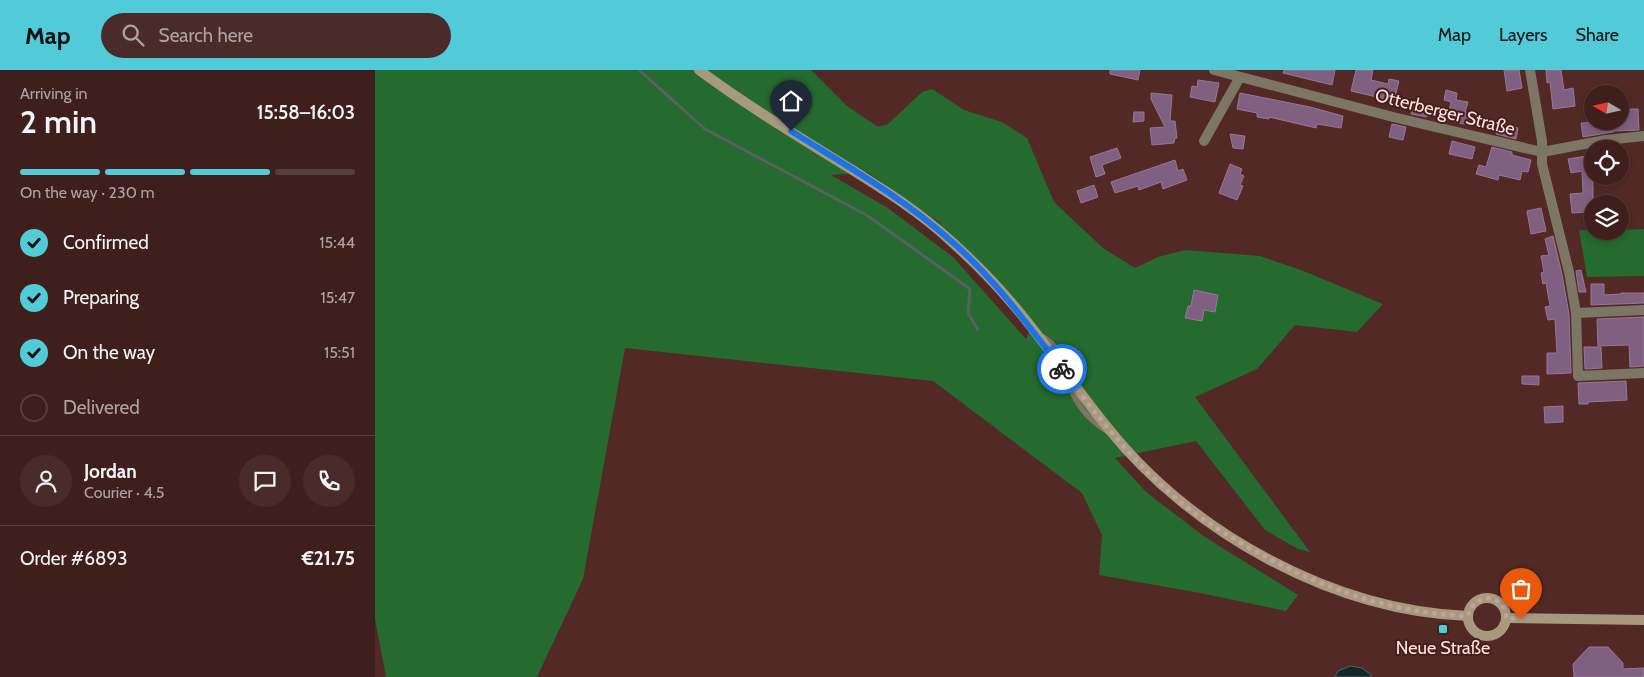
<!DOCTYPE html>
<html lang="en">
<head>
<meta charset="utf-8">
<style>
	:root { --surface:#3e1f1c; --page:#492c29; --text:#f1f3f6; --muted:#ada2a3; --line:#573d3b; --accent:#52cbd9 }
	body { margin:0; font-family:Cabin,sans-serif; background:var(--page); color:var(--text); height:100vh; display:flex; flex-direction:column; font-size:19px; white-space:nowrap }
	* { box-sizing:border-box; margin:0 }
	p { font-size:16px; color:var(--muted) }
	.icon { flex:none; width:28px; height:28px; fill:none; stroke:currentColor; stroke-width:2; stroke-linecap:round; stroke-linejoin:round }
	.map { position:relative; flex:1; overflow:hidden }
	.details { display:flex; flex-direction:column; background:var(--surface); width:375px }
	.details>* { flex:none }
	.needle { width:32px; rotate:279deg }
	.controls { position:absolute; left:1209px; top:15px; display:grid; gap:10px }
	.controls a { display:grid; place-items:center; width:45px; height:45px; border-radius:50%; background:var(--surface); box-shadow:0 2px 8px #0003,0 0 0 1px var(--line); font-size:25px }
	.pin { position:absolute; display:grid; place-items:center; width:42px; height:42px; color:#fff; margin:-51px -21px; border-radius:50% 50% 50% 0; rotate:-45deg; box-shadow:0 0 5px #0007 }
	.pin .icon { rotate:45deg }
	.courier { position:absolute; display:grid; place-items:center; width:50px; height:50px; margin:-25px; border:4px solid #1a73e8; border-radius:50%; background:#fff; color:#222; box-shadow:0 1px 6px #0007 }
	.headline em { font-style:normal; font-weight:600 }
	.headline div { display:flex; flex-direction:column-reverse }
	.headline { display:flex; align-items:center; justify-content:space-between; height:85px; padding:0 20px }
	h1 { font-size:32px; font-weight:600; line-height:38px }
	.bar { display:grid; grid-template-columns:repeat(4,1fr); gap:8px 5px; align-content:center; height:60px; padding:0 20px }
	.bar i { height:6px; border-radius:4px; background:var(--line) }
	.bar .active { background:var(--accent) }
	.bar p { grid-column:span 4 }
	.line { display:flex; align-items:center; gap:12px; padding:0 20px; border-top:1px solid var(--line) }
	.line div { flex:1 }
	.round { display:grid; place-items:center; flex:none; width:52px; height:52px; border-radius:26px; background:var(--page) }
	ol { padding:0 20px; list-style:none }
	li { display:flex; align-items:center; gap:15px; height:55px }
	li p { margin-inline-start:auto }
	li .icon { padding:5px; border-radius:50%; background:var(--accent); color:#111; stroke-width:4 }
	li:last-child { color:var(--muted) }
	li i { width:28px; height:28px; border:2px solid var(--line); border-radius:50% }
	header { display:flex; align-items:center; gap:30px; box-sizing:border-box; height:70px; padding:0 25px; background:var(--accent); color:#111 }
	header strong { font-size:24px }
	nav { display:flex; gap:28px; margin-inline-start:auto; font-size:18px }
	.search { width:350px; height:45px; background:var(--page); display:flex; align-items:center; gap:12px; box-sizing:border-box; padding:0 18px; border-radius:28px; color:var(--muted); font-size:19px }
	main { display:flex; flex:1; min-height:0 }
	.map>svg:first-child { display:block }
	.green { fill:#256a2f; fill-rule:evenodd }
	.water { fill:#12292c; stroke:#596062 }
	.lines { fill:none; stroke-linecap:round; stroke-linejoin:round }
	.stream { stroke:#596062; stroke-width:3 }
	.building { fill:#806080; stroke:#977798 }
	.lane { stroke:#7e7665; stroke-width:5.5 }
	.street { stroke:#7e7665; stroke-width:10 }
	.secondary { stroke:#a6997e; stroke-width:10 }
	.done { stroke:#c2a19e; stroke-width:5; stroke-dasharray:0 9 }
	.route { stroke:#1a73e8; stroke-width:6 }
	.poi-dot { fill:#52cbd9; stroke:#461f1c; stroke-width:2 }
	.labels { text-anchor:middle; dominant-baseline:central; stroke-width:4; stroke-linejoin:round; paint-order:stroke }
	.street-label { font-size:18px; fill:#fee2df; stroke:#461f1c }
	.poi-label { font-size:18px; fill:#fee2df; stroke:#461f1c }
</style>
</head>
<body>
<header>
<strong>Map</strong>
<div class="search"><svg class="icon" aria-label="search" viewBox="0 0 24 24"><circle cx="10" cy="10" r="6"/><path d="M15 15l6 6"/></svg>Search here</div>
<nav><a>Map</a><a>Layers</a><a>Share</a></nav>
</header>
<main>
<section class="details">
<div class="headline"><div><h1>2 min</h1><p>Arriving in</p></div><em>15:58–16:03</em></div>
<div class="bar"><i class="active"></i><i class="active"></i><i class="active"></i><i></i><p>On the way · 230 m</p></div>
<ol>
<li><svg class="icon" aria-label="check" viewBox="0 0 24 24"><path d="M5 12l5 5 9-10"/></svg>Confirmed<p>15:44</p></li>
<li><svg class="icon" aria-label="check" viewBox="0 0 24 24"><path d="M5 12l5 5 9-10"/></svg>Preparing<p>15:47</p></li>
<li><svg class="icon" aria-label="check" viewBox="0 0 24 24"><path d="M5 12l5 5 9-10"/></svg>On the way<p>15:51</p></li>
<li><i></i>Delivered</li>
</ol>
<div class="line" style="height:90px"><a class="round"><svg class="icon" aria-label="person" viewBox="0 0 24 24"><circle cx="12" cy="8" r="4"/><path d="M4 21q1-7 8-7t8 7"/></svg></a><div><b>Jordan</b><p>Courier · 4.5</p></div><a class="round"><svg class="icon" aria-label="chat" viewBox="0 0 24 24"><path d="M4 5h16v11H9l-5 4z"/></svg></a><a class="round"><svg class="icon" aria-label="phone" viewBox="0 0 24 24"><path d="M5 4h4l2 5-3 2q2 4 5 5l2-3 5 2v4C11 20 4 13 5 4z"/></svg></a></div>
<div class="line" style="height:65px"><div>Order #6893</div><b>€21.75</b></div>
</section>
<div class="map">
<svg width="1269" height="607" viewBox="0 0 1269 607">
	<rect width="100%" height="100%" fill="#522925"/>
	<g class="green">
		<path d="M 0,0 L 436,0 L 472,36 L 503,57 L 513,54 L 547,22 L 557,19 L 589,40 L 627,52 L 652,68 L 679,132 L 728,178 L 760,198 L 783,187 L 810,180 L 885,186 L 926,200 L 1008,234 L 982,262 L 920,255 L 882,299 L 820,327 L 935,482 L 923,479 L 890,460 L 821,371 L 740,388 L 771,422 L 830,467 L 923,525 L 911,541 L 825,523 L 724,505 L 727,465 L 707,423 L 558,311 L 250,278 L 208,509 L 162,607 L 11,607 L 0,549 ZM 492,102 L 562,151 L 610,199 L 658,253 L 651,269 L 578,187 L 513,138 L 456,105 Z"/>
		<polygon points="1269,159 1269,206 1212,207 1204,160 1245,161 1245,160"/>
	</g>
	<polygon class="water" points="975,596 987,598 996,605 996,607 960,607 963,601"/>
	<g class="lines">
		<polyline class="stream" points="264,0 330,59 493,146 595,219 593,243 603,260"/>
	</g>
	<g class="building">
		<polygon points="735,0 765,0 763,10 735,4"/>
		<polygon points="909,0 960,0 957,15 908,3"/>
		<polygon points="981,0 998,0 996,10 1013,14 1014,9 1024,11 1019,31 976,21"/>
		<polygon points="1129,0 1144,0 1147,18 1132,21"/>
		<polygon points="1171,0 1186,0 1189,20 1198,18 1200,36 1178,39 1175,12 1172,13"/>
		<polygon points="823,10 844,13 840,32 815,27 817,16 822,17"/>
		<polygon points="1071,20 1082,23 1081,30 1093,32 1090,42 1100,44 1097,56 1072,50 1076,32 1069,30"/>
		<polygon points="776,23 797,25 795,51 800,51 802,68 800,68 799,73 777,75 775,58 790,57 776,29"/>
		<polygon points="865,23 935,37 968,46 966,58 942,54 941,58 894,47 894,49 882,47 882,43 862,39"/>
		<polygon points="1038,34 1055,37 1052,47 1036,44"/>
		<polygon points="1249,39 1263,39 1264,60 1238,61 1238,62 1208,67 1206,53 1249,51"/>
		<polygon points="759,42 769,42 769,51 758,52"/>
		<polygon points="1124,53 1143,58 1141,69 1121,64"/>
		<polygon points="1017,54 1031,57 1028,70 1014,67"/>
		<polygon points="855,64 870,66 868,79 858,78"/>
		<polygon points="1077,71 1100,77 1097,89 1074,84"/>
		<polygon points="1117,77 1137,82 1137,85 1156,90 1153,102 1147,101 1145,110 1124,105 1123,110 1101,104 1104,95 1111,97"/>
		<polygon points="742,78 746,88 727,95 730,104 721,107 715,87"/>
		<polygon points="1218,85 1218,136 1211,137 1212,142 1197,143 1195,124 1208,123 1207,101 1196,103 1193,89"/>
		<polygon points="800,90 803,101 808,99 812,110 788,119 786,112 764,120 763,116 740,123 736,112"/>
		<polygon points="855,94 867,99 865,104 869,106 865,115 868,116 862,130 844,123"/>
		<polygon points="719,115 723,127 706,133 702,121"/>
		<polygon points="1166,138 1171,161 1156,164 1152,141"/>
		<polygon points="1178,166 1187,204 1194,244 1196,303 1172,304 1172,283 1182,283 1180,249 1173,250 1170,237 1175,236 1171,213 1168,214 1166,203 1169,202 1166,186 1174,185 1170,169"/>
		<polygon points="1206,200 1211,222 1204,222 1201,201"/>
		<polygon points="1216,214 1229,214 1229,225 1246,224 1246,223 1269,223 1269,233 1216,235"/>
		<polygon points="819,220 843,225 840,242 829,240 827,251 810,248 813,236 816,236"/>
		<polygon points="1269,247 1269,296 1255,297 1254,275 1223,276 1222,249"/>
		<polygon points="1209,277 1226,277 1227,298 1210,299"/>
		<polygon points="1147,306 1164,306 1164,315 1147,314"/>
		<polygon points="1251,311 1252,330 1213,332 1213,334 1204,334 1203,313"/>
		<polygon points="1188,336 1188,352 1170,353 1169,337"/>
		<polygon points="1214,577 1233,577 1248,593 1248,599 1269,598 1269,607 1199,607 1198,594"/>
	</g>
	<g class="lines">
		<g class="lane">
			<path d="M 667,266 C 683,276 694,295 701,311"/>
			<path d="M 692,310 C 701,334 711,348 733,362"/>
		</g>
		<g class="street">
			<polyline points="839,0 1018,47 1167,82 1231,70 1269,66"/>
			<polyline points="1155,0 1167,71 1167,94 1194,202 1201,243 1203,306 1269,303"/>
			<polyline points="829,71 865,7"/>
			<polyline points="1201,243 1269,240"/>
		</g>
		<g class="secondary">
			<path d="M 324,0 C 371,35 421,65 471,96 C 508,119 545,142 577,172 C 598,191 617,210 635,231 C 670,271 699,317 733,358 C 817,463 958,541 1093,546"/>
			<circle cx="1112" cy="547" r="19"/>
			<polyline points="1131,548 1269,550"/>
		</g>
	</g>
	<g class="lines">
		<path class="done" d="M 687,299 C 723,347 759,393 805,432 C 826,449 848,462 871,476 C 942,516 1011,543 1093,546 C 1099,521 1131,523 1131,548 L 1146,549"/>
		<path class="route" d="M 416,61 C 470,95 527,127 575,170 C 619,208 652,254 687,299"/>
	</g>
	<rect class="poi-dot" x="1063" y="554" width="10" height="10" rx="2.5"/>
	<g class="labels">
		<g class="street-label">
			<text transform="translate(1070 42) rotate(14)">Otterberger Straße</text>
		</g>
		<g class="poi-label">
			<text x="1068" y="578">Neue Straße</text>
		</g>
	</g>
</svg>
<div class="controls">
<a><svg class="needle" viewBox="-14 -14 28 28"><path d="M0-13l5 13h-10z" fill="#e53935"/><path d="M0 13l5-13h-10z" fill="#ada2a3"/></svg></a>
<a><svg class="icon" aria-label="locate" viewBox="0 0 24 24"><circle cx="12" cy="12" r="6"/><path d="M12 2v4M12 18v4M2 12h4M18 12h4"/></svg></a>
<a><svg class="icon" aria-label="layers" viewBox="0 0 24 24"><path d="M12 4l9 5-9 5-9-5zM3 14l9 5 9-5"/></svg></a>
</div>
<div class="pin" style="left:1146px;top:549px;background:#ea580c"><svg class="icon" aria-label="bag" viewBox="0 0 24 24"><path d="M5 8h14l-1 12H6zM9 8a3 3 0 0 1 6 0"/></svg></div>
<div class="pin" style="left:416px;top:61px;background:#1f2937"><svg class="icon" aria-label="home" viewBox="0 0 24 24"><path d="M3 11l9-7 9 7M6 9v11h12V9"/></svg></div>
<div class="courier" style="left:687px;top:299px"><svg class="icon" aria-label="bike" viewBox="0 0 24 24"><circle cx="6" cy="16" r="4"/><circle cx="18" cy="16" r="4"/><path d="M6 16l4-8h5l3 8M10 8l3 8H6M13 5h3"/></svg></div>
</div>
</main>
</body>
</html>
